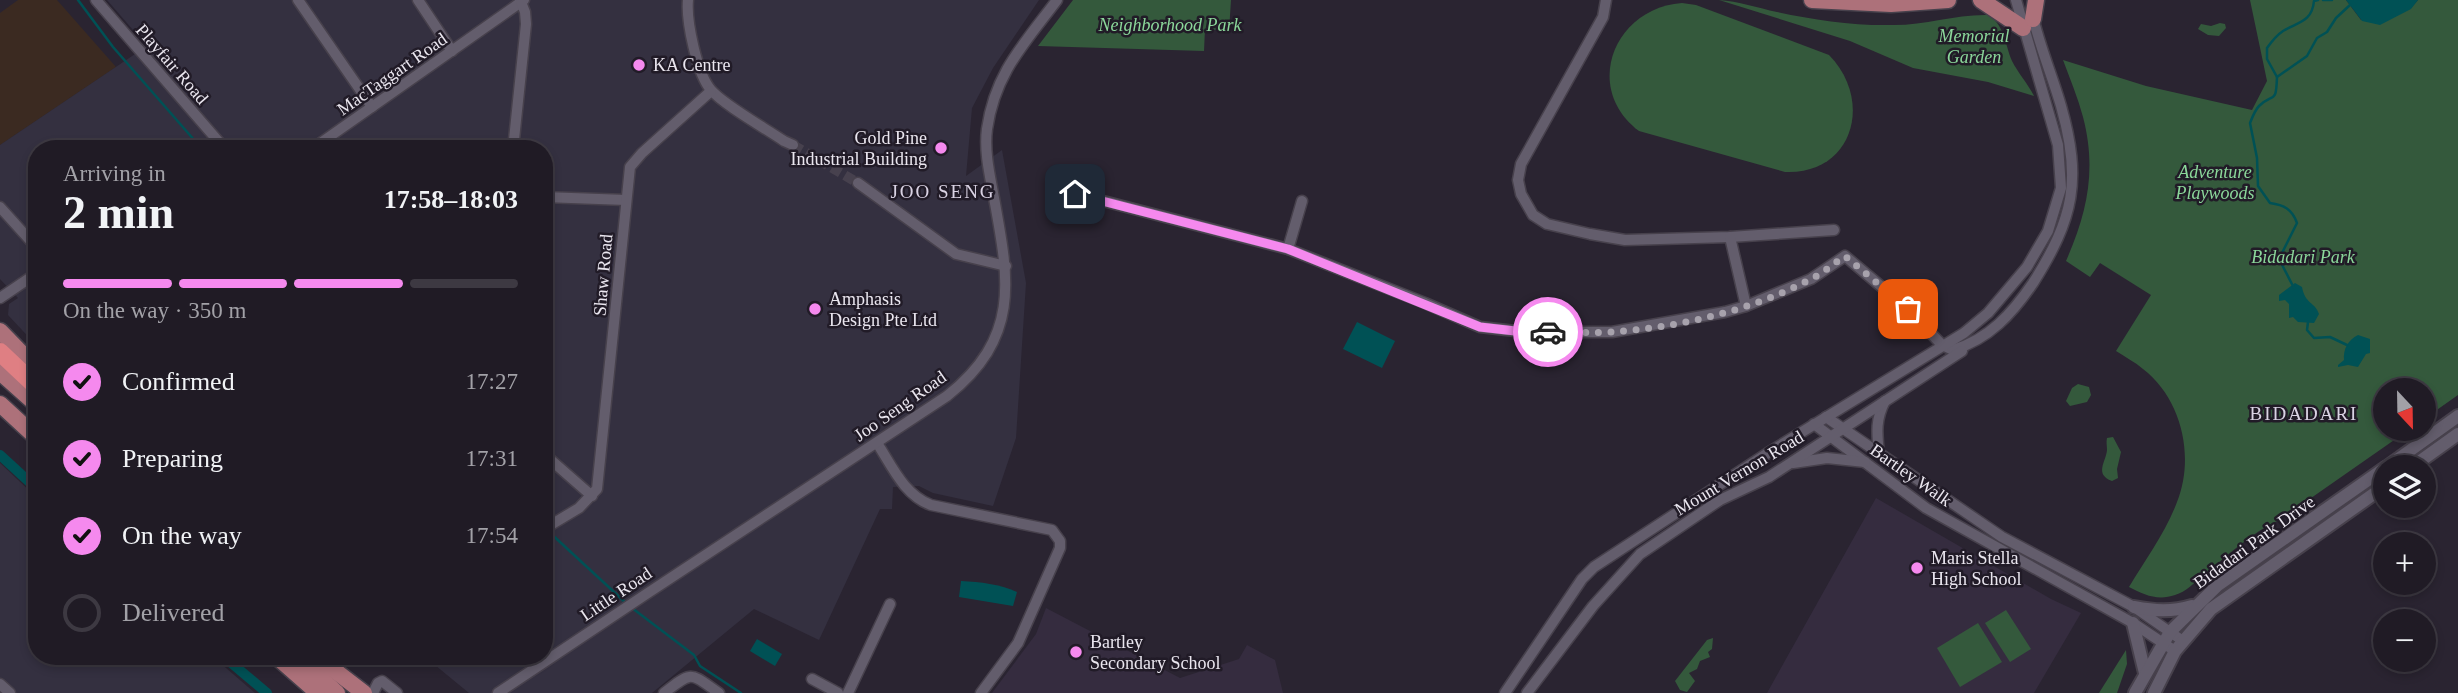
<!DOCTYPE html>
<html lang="en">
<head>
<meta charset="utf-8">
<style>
	:root { --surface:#201b25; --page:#2d2832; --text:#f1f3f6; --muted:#a2a1a7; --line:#3d3942; --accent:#f589ee }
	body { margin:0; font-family:Georgia,serif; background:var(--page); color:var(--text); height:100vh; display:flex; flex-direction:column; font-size:26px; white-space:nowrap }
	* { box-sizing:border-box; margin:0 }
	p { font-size:23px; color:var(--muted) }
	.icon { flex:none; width:38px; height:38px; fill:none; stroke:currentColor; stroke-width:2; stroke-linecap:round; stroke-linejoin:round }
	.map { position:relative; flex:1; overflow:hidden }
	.panel { position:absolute; left:28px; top:140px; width:525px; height:525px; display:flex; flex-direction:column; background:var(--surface); border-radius:28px; box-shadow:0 4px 10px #0003,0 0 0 2px var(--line) }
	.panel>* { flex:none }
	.needle { width:46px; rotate:158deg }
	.buttons { position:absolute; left:2373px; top:378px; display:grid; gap:14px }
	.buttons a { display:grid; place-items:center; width:63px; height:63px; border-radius:50%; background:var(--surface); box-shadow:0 4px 10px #0003,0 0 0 2px var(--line); font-size:35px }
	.pin { position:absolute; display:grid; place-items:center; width:60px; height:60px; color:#fff; margin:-30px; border-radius:14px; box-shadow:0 4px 10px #0006 }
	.courier { position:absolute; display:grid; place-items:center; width:70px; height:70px; margin:-35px; border:5px solid #f589ee; border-radius:50%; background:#fff; color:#222; box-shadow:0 2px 9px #0007 }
	.head em { font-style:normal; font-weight:700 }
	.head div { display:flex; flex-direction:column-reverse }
	.head { display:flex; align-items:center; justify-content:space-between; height:119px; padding:0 35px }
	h1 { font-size:46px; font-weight:700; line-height:52px }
	.bar { display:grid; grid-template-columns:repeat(4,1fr); gap:10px 7px; align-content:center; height:84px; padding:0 35px }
	.bar i { height:9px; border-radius:5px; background:var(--line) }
	.bar .on { background:var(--accent) }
	.bar p { grid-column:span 4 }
	ol { padding:0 35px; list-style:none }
	li { display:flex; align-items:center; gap:21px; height:77px }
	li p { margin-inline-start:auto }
	li .icon { padding:7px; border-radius:50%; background:var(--accent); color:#111; stroke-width:4 }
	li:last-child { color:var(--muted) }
	li i { width:38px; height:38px; border:4px solid var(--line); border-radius:50% }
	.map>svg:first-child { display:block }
	.commercial { fill:#3b2a21 }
	.industrial { fill:#343040 }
	.built { fill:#352c3f }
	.green { fill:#34593c }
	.water { fill:#005155 }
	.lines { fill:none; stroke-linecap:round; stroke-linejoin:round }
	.stream { stroke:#005155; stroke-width:2.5 }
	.canal { stroke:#005155; stroke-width:10 }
	.minor-tunnel { stroke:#47414e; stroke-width:10; stroke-dasharray:10 5; stroke-linecap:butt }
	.minor-casing { stroke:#47414c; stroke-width:13 }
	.tertiary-casing { stroke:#47414c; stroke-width:16 }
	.primary-casing { stroke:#47414c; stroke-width:19 }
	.motorway-casing { stroke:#47414c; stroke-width:21 }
	.minor { stroke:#635d6c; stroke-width:10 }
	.tertiary { stroke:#635d6c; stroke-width:12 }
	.primary { stroke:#ad717a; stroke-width:16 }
	.motorway { stroke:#df7f83; stroke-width:18 }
	.done { stroke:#a7a2ac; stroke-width:7; stroke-dasharray:0 12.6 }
	.route { stroke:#f589ee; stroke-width:9 }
	.poi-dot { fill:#f589ee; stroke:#211b27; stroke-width:2.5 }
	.labels { text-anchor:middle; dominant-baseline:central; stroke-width:5; stroke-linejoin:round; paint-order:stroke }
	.park-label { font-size:18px; font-style:italic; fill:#8bd79a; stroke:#211b27 }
	.street-label { font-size:18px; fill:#eae6ef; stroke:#211b27 }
	.poi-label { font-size:18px; fill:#eae6ef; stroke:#211b27; text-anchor:start }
	.neighbourhood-label { font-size:19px; letter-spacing:2px; fill:#dad3e4; stroke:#211b27 }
</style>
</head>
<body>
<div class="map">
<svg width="2458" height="693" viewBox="0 0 2458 693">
	<rect width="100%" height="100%" fill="#2a2431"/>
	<polygon class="commercial" points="18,0 57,0 116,67 0,145 0,13"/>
	<g class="industrial">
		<polygon points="107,0 1039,0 993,68 972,108 966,176 1002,150 1026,283 1016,438 993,506 933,493 919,486 893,487 892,509 880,509 819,640 754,609 652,693 469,693 424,656 544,656 544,149 37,149 37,346 8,315 9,304 18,298 0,279 0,145 147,46"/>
		<polygon points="0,463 37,498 37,656 212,656 255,693 0,693"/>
	</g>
	<g class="built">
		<polygon points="1876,498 2051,599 2081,613 2034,693 1767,693"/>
		<polygon points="1046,608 1180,678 1239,659 1247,645 1275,660 1283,693 992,693 1036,634"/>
	</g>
	<g class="green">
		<polygon points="1073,0 1231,0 1229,31 1205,29 1204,51 1038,46"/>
		<path d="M 1719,0 C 1738,1 1758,8 1777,12 C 1814,20 1855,26 1894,25 C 1926,25 1957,14 1989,15 C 2005,27 2005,44 2012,61 C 2018,73 2028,84 2034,96 L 1988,82 L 1913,68 L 1850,41 Z"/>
		<path d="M 2250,0 L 2346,0 L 2361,20 L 2410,9 L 2418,0 L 2458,0 L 2458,395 L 2424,419 L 2424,390 L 2385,390 L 2385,429 L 2410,429 L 2281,519 C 2250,533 2228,556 2202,576 C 2194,583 2186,592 2175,595 C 2158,601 2144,595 2129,587 C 2145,560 2166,532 2177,502 C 2195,457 2182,399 2143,369 C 2135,362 2125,357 2116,351 L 2151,295 L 2100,263 L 2090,277 L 2066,261 C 2087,213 2097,170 2083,117 C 2078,98 2070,79 2063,60 L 2146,86 L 2252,110 L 2267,81 Z"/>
		<path d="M 1682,3 L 1696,5 L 1829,55 C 1874,101 1853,175 1785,172 L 1639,131 C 1582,88 1614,8 1682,3 Z"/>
		<polygon points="2220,23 2225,24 2226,28 2219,36 2208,35 2198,29 2201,24 2211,26"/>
		<polygon points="2078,384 2089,387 2091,395 2087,402 2070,406 2066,401 2072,388"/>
		<path d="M 2113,437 L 2121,452 L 2117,469 L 2118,478 L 2112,481 C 2094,474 2106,462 2107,450 C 2107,446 2106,442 2107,438 Z"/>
		<polygon points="2006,610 2031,649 2010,662 1985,623"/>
		<polygon points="1978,623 2002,662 1960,687 1937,648"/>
		<polygon points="1713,638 1712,649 1708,652 1710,657 1700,661 1697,669 1689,673 1695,681 1687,692 1680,690 1675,681 1707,640"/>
		<polygon points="2126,650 2127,664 2117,693 2099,693"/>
	</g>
	<g class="water">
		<polygon points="2346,0 2418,0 2411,9 2380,25 2362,21"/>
		<path d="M 2295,283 L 2302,287 C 2305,304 2315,302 2319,314 L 2314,323 L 2298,322 L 2293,317 L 2289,318 L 2289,304 L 2285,300 L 2279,301 L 2279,295 Z"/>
		<polygon points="1357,322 1395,341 1382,368 1343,349"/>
		<path d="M 2358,335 L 2370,339 L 2370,353 L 2366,354 L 2358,367 L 2348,365 L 2338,367 L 2338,365 L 2344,360 C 2343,349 2348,340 2358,335 Z"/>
		<path d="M 961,581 C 981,582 999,584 1017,592 L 1013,606 L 959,597 Z"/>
		<polygon points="757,639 782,654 775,666 750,651"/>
	</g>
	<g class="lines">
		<g class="stream">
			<polyline points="78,0 113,47 202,149"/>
			<polyline points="2323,0 2332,0"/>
			<path d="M 2277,77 L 2267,59 L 2267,48 C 2272,41 2277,35 2283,31 C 2298,22 2312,22 2314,1 L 2318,0"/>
			<path d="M 2294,288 L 2279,259 L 2297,223 C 2292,209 2284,205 2270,203 L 2258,186 L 2257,158 L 2250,123 C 2252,118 2255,110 2259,106 C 2274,92 2276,105 2277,77 L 2307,56 L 2317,38 L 2327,32 L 2336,18 L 2350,5"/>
			<polyline points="2308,322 2307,330 2314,338 2330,337 2347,345"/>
			<polyline points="547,530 627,604"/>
			<polyline points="632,608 694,655 700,666 741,693"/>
		</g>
		<g class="canal">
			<polyline points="0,455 37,489"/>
			<polyline points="223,656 267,693"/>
		</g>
		<polyline class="minor-tunnel" points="793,145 858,183"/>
		<g class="minor-casing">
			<g id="minor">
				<polyline points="96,0 225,149"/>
				<polyline points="298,0 372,107"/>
				<polyline points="418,0 452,51"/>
				<path d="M 688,0 C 686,21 697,74 711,90 C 724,105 765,128 784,141 L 793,145"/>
				<polyline points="1606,0 1603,17 1521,164 1518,180 1521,194 1533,215 1547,224 1590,234 1625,240 1730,237 1834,230"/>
				<polyline points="312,149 524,0"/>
				<polyline points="513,149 526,24 525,12 521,2"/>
				<polyline points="858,183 956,254 1006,266"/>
				<path d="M 1061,190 L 1288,249 L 1425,303 L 1480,327 L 1524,332 L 1612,332 L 1725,312 L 1746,306 L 1811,279 L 1845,256 L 1908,309 L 1942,345 L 1953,350 C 1989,339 2012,314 2033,283 C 2074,218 2082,180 2061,106 C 2052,75 2039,45 2032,13"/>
				<polyline points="544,197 626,200"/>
				<polyline points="0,207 37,248"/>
				<polyline points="1730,237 1746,306"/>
				<polyline points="1288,249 1302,201"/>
				<polyline points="0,298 37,273"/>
				<polyline points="1826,417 2002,537 2134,607 2183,641"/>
				<polyline points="1814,424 1926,508 2133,623 2175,651"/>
				<path d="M 877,443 C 892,466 904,495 931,505 L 1052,530 L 1060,541 L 1060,548 L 1018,643 L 981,693"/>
				<polyline points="544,454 592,496"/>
				<path d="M 1879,454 C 1877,434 1875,420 1885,401"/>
				<polyline points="1793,463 1827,458 1865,462"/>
				<polyline points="544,529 579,508 597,489 630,167 642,153 711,91"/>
				<polyline points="335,671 346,656"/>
				<polyline points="812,679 838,693"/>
				<polyline points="0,684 10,693"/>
				<polyline points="373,693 378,683 382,681 397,693"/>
				<path d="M 498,693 C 647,593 797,494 947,396 C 1021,337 1009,280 994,198 C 990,176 984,152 987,129 C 995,73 1024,44 1057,0"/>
				<path d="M 664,693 C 693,670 690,673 719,693"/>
				<polyline points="848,693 890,604"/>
				<polyline points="1505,693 1582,579 1594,567 1771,451 1964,333 1988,313 2027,267 2048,231 2061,188 2058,145 2016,0"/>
				<polyline points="1527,693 1593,606 1640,554 1720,500 1769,477 1962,351"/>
			</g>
		</g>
		<g class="tertiary-casing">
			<g id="tertiary">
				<polyline points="2387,467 2458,416"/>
				<polyline points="2412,467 2458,434"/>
				<path d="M 2134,607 C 2155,611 2172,612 2192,606"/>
				<polyline points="2133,623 2145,673"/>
				<polyline points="2135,693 2170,632 2218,585 2385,468"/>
				<polyline points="2154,693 2175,651 2211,609 2385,486"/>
			</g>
		</g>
		<g class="primary-casing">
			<g id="primary">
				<polyline points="1812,0 1891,4 1948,0"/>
				<polyline points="1981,0 2023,28"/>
				<polyline points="2033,19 2036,0"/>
				<polyline points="0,331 37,369"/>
				<polyline points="0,372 37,405"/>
				<polyline points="0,404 37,438"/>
				<polyline points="276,656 318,693"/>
				<polyline points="297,656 337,693"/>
				<polyline points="316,656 364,693"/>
			</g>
		</g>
		<g class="motorway-casing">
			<polyline id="motorway" points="0,352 37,387"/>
		</g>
		<use href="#minor" class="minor"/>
		<use href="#tertiary" class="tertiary"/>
		<use href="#primary" class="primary"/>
		<use href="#motorway" class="motorway"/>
	</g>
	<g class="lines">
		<path class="done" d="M 1548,332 C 1569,332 1591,333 1613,332 C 1679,327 1750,311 1809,280 C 1822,274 1833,264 1845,256 L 1908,309"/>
		<polyline class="route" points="1075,194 1288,249 1480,327 1524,332 1548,332"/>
	</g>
	<g class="poi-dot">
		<circle cx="639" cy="65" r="7"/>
		<circle cx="941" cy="148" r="7"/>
		<circle cx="815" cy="309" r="7"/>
		<circle cx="1917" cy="568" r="7"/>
		<circle cx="1076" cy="652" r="7"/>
	</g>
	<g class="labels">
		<g class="park-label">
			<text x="1170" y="25">Neighborhood Park</text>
			<text x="1974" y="36">Memorial<tspan x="1974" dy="21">Garden</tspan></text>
			<text x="2215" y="172">Adventure<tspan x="2215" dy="21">Playwoods</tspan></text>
			<text x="2303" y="257">Bidadari Park</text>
		</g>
		<g class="street-label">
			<text transform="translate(172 64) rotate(49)">Playfair Road</text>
			<text transform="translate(392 74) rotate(-35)">MacTaggart Road</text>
			<text transform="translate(603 275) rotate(-85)">Shaw Road</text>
			<text transform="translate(900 406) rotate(-35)">Joo Seng Road</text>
			<text transform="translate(1739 473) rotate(-31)">Mount Vernon Road</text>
			<text transform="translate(1911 475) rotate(35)">Bartley Walk</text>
			<text transform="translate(2254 542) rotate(-36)">Bidadari Park Drive</text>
			<text transform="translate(616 594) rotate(-34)">Little Road</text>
		</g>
		<g class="poi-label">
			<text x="653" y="65">KA Centre</text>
			<text x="927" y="138" text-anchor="end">Gold Pine<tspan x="927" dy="21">Industrial Building</tspan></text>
			<text x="829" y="299">Amphasis<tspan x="829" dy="21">Design Pte Ltd</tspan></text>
			<text x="1931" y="558">Maris Stella<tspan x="1931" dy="21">High School</tspan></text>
			<text x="1090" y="642">Bartley<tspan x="1090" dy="21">Secondary School</tspan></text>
		</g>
		<g class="neighbourhood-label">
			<text x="943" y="191">JOO SENG</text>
			<text x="2304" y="413">BIDADARI</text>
		</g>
	</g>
</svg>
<div class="buttons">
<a><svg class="needle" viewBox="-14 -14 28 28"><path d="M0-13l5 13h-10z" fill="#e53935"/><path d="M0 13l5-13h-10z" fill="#a2a1a7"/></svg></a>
<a><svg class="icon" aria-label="layers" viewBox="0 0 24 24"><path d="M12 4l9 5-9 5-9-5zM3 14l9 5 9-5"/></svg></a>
<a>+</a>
<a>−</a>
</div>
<div class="pin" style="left:1908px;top:309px;background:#ea580c"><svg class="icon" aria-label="bag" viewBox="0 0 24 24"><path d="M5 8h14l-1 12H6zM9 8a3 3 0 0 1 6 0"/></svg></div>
<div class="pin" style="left:1075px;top:194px;background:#1f2937"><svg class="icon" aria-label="home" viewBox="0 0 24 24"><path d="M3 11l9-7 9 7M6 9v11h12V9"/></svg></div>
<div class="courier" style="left:1548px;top:332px"><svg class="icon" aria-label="car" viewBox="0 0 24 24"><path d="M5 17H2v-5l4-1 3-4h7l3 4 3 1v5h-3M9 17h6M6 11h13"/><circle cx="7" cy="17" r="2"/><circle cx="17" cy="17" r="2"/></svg></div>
<section class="panel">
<div class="head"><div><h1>2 min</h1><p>Arriving in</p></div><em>17:58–18:03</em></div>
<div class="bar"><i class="on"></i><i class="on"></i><i class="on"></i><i></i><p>On the way · 350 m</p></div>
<ol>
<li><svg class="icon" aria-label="check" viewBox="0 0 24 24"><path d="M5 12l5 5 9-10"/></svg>Confirmed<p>17:27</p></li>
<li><svg class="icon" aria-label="check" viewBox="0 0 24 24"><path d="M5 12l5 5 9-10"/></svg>Preparing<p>17:31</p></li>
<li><svg class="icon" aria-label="check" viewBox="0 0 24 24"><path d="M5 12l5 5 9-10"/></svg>On the way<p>17:54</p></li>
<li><i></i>Delivered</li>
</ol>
</section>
</div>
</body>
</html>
